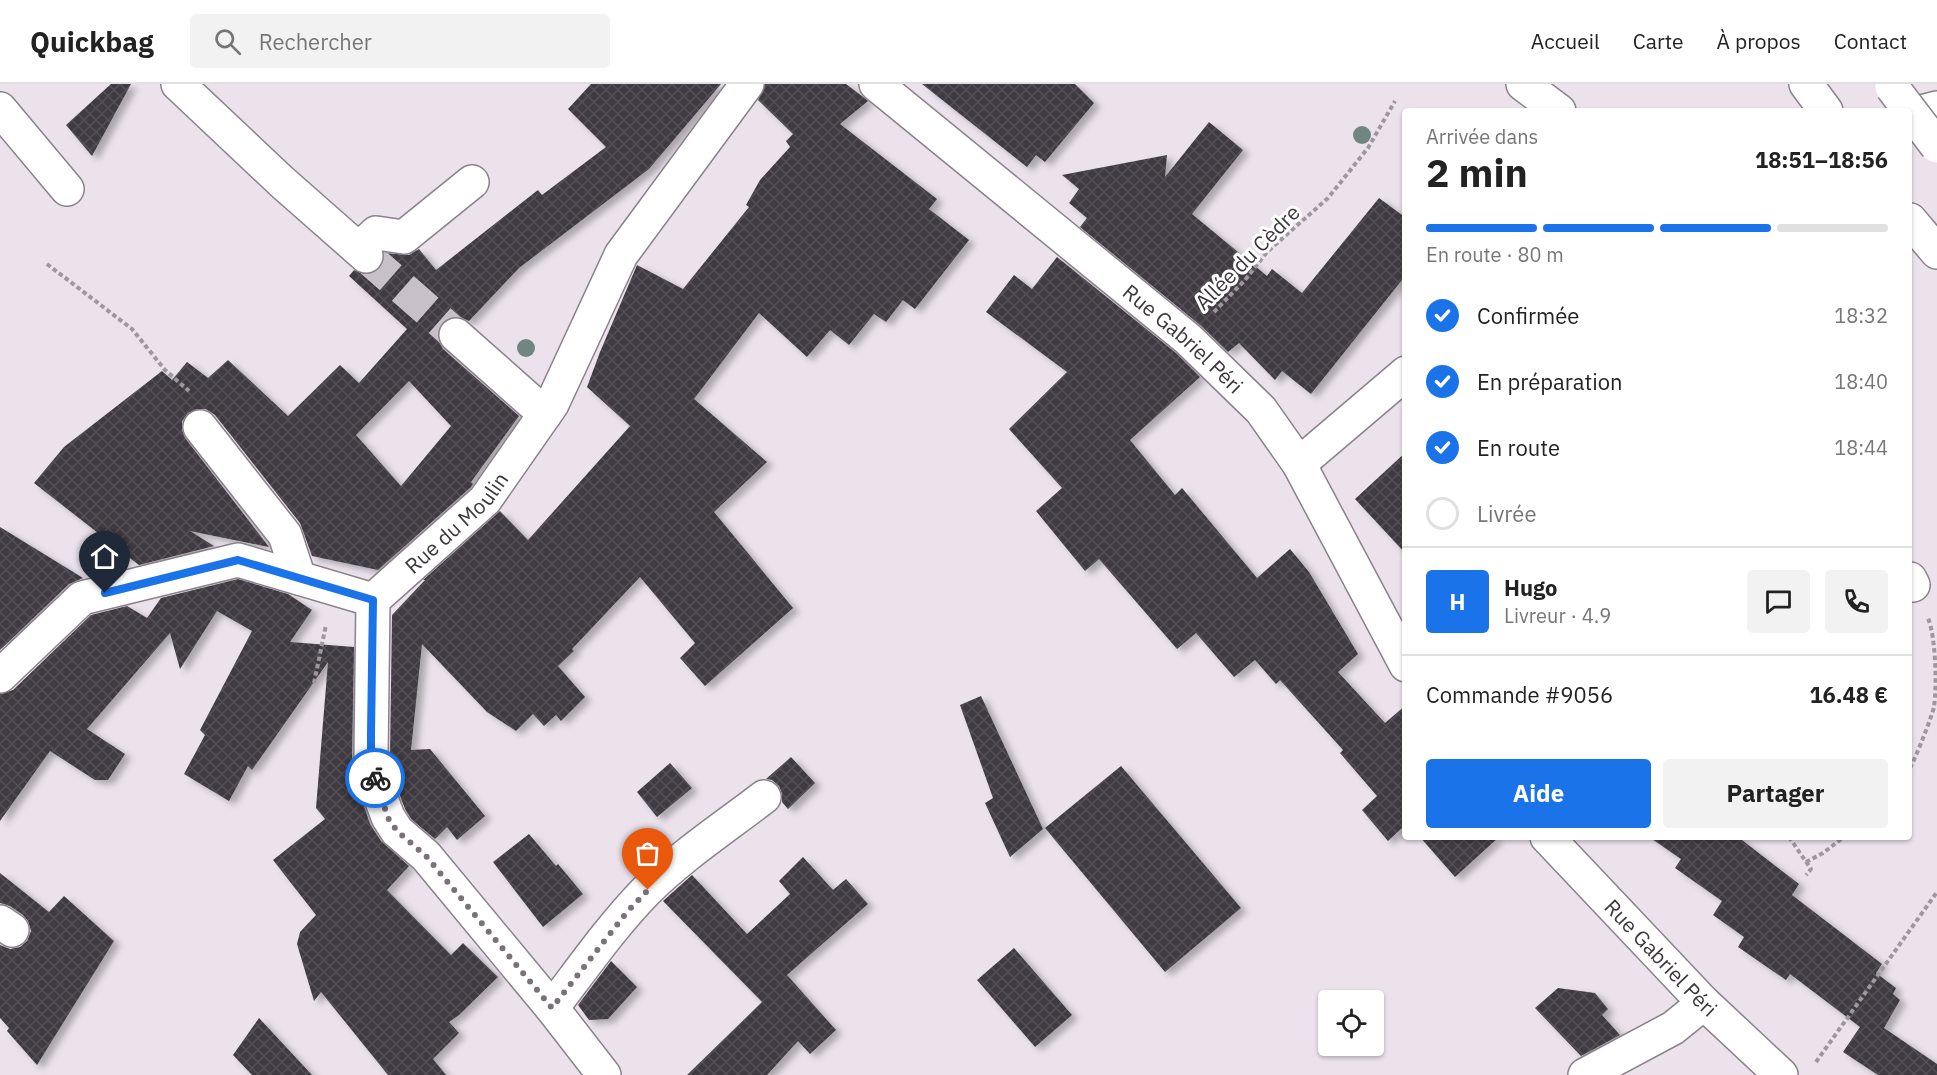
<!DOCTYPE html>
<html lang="fr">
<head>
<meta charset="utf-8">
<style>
	:root { --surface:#fff; --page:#f2f2f2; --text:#222; --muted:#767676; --line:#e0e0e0; --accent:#1a73e8 }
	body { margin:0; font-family:"IBM Plex Sans",sans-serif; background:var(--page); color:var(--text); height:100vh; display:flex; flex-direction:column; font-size:22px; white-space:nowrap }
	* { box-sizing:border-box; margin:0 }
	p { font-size:20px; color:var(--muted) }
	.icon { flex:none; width:33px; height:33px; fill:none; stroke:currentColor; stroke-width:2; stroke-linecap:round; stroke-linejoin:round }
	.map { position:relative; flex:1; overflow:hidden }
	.side { position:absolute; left:1402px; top:24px; width:510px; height:732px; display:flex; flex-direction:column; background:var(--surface); border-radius:6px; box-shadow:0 2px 4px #0004 }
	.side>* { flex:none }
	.tools { position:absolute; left:1318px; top:906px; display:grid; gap:12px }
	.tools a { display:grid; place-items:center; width:66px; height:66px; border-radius:6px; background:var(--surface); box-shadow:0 2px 4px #0004; font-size:30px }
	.pin { position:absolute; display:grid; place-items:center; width:51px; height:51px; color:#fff; margin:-62px -26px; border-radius:50% 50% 50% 0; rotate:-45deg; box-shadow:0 0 6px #0007 }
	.pin .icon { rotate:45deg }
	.courier { position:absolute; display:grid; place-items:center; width:60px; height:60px; margin:-30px; border:4px solid #1a73e8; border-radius:50%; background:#fff; color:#222; box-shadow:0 2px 8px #0007 }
	.overview em { font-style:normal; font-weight:700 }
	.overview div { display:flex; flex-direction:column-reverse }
	.overview { display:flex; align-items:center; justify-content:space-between; height:102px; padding:0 24px }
	h1 { font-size:39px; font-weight:700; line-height:45px }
	.bar { display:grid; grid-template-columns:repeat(4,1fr); gap:9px 6px; align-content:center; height:72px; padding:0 24px }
	.bar i { height:8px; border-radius:4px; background:var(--line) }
	.bar .selected { background:var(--accent) }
	.bar p { grid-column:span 4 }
	.line { display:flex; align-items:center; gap:15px; padding:0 24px; border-top:2px solid var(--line) }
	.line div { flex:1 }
	.round { display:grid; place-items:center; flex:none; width:63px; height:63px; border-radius:6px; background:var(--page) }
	ol { padding:0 24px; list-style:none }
	li { display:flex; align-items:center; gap:18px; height:66px }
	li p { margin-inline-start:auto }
	li .icon { padding:6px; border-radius:50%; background:var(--accent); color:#fff; stroke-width:4 }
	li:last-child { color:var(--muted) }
	li i { width:33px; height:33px; border:3px solid var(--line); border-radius:50% }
	.button { display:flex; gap:12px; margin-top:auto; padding:12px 24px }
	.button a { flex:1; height:69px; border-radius:6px; background:var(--accent); color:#fff; font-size:24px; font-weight:700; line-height:69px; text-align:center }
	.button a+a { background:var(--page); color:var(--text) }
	header { display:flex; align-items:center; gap:36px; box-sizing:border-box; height:84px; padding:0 30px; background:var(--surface); border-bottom:2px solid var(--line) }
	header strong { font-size:28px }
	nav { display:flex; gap:33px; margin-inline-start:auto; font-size:21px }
	.search { width:420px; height:54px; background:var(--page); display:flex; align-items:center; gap:15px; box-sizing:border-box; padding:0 21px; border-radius:6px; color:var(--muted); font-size:22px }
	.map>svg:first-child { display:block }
	.building { fill:url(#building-cross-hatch); fill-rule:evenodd; filter:url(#shadow) }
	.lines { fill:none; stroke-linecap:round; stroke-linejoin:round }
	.minor-tunnel { stroke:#c8c0c8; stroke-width:33; stroke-dasharray:33 16; stroke-linecap:butt }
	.minor-casing { stroke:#8a828a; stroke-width:36 }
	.major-casing { stroke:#8a828a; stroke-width:36 }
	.path { stroke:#9e979e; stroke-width:4; stroke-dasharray:4.5 3; stroke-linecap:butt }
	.minor { stroke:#fff; stroke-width:33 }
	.major { stroke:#fff; stroke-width:33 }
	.major-bridge-casing { stroke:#8a828a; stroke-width:36; stroke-linecap:butt }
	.major-bridge { stroke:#fff; stroke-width:33 }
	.tree { fill:#718680 }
	.done { stroke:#797379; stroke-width:6; stroke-dasharray:0 10.8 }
	.route { stroke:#1a73e8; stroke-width:8 }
	.labels { text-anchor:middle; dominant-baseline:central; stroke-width:6; stroke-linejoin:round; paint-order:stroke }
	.street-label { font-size:21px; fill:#3b373b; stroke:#fff }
</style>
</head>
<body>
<header>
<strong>Quickbag</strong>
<div class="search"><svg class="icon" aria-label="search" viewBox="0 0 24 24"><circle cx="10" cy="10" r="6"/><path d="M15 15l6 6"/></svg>Rechercher</div>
<nav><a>Accueil</a><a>Carte</a><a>À propos</a><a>Contact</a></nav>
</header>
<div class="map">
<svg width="1937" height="991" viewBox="0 0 1937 991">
	<defs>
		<pattern id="building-cross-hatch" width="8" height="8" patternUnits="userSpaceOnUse" patternTransform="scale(1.5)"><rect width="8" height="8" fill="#413b42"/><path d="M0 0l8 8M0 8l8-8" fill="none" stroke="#554f56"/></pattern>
		<filter id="shadow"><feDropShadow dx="6" dy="4" stdDeviation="3" flood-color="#0004"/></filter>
	</defs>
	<rect width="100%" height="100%" fill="#ebe2eb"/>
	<g class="building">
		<polygon points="111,0 131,0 92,72 66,41"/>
		<path d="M 591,0 L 721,0 L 649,85 L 519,184 L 469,237 L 460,233 L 451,233 L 442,239 L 438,247 L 438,256 L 443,265 L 519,332 L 471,398 L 473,400 L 471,403 L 378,486 L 312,472 L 300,439 L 215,331 L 206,325 L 197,325 L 188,329 L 182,337 L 182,346 L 185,354 L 269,463 L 190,447 L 214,462 L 139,481 L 34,399 L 64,363 L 162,287 L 172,296 L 187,278 L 208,294 L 228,276 L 288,332 L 340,281 L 359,299 L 407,245 L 349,192 L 354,186 L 363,190 L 373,190 L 380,184 L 384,176 L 384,169 L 409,171 L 419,165 L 436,186 L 538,106 L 542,111 L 606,63 L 568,25 ZM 409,297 L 451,342 L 401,402 L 356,351 Z"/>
		<polygon points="765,0 846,0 863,13 868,17 840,40 937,115 929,125 969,156 915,225 903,216 886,238 874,230 849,261 830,246 807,273 759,229 694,315 767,378 714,428 793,524 705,602 680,574 695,559 640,493 572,565 574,567 558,582 585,613 561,637 556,631 544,642 533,630 516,647 487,628 422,560 411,666 430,665 485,732 457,756 447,743 435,755 411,735 405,725 394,696 390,671 392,531 425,496 423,496 500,427 528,456 630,342 587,303 600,268 637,181 683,205 749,123 746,121 760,96 790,63 786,57 793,50 758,16"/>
		<polygon points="922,0 1075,0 1094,19 1045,78 1036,71 1027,83"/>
		<polygon points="1209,38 1243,66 1192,130 1267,192 1272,185 1302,209 1379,114 1406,134 1406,191 1311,310 1282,287 1275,296 1239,259 1228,268 1200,241 1080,143 1087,134 1069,119 1079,105 1062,91 1167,71 1165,93"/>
		<polygon points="1057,173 1176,269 1200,293 1130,356 1175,411 1182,404 1257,494 1290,465 1309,488 1358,570 1338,588 1385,639 1406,621 1406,744 1404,742 1388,757 1362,726 1377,712 1340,669 1343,666 1280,596 1276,600 1255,576 1234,593 1196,549 1177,565 1099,475 1085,487 1036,427 1062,404 1009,345 1067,288 986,228 1014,191 1032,205"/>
		<polygon points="1406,368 1406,470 1355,415"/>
		<polygon points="0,443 83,494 69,500 0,566"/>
		<polygon points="238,495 288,510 312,526 290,558 354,563 352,673 358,704 370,740 381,757 409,782 387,806 451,871 463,859 498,893 459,931 449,938 459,949 433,975 446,991 388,991 321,908 314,917 297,860 300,848 316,831 273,776 325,735 316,724 328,578 252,686 248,682 229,717 184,690 205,651 200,646 252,547 217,527 180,585 170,549 87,645 125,670 108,696 95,696 50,667 0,737 0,610 13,606 91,531 127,522 147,534 161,514"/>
		<polygon points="981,612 1043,745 1010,773 985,719 993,714 960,621"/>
		<polygon points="791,673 815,699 788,725 782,718 782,710 779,702 772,696 766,695"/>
		<polygon points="670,679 692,704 657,733 637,708"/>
		<polygon points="1121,682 1241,824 1165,888 1045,744"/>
		<polygon points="529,750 556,782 558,780 583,810 543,843 493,778"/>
		<polygon points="1420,753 1499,753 1455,793"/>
		<polygon points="1649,753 1738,753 1799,800 1792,811 1882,880 1876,889 1896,904 1893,910 1900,916 1884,944 1937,980 1937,991 1878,991 1843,968 1860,943 1790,890 1786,896 1738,863 1744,853 1713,831 1722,817 1675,784 1681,775"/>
		<polygon points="803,773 833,806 846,795 868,820 787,891 836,946 810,970 798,957 767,991 687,991 762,918 663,817 692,791 747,850 790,810 779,797"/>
		<polygon points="0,789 49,828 64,812 114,857 37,981 7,947 9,944 0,934 0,861 10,865 20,863 27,857 31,847 28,837 23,831 10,822 0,819"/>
		<polygon points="1014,864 1072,931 1035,963 977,896"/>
		<polygon points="611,877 637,903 608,935 589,936 578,921"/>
		<polygon points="1558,904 1595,909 1608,925 1602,931 1620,951 1581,972 1535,924"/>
		<polygon points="259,934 312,991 252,991 233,971"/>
	</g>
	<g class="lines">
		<polyline class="minor-tunnel" points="366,172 456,251"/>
		<g class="minor-casing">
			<g id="minor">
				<polyline points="178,0 282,98 366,172"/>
				<path id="s1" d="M 876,0 L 1188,255 L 1261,326 L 1299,380 L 1406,581"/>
				<polyline points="1523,0 1559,27"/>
				<polyline points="0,25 67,105"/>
				<polyline points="1910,31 1937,24"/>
				<polyline points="359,165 376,149 404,153 472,98"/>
				<polyline points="456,251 545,330"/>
				<polyline points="200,343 285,451 299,494"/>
				<polyline points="1299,380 1406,289"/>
				<polyline points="1910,495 1913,501"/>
				<path id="s2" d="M 373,516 L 485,416 L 552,320 L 621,171 L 747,0"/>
				<polyline points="373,516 371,673 376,701 388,733 397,747 426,772 552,924 604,991"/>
				<polyline points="0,592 82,514 238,476 373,516"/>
				<path id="s3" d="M 1547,753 L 1704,919 L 1781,991"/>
				<polyline points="0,838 12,846"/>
				<path d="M 552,924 C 582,885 611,843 646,807 C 681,772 725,743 764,713"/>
				<polyline points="1585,991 1673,944 1704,919"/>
			</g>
		</g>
		<g class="major-casing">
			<g id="major">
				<polyline points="1806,0 1826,27"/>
				<polyline points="1910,136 1937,168"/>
			</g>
		</g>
		<g class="path">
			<polyline points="47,180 132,245 165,286 189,307"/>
			<polyline points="1214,228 1245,196 1267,168 1328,114 1368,64 1395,17"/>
			<polyline points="314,599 326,541"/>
			<path d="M 1910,684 C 1916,673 1931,635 1934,623 C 1937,602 1936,554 1928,534"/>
			<polyline points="1789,753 1811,785 1806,791"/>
			<polyline points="1806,778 1823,769 1844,753"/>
			<polyline points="1816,978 1937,808"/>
		</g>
		<use href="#minor" class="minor"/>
		<use href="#major" class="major"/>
		<g class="major-bridge-casing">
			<polyline id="major-bridge" points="1892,3 1937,62"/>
		</g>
		<use href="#major-bridge" class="major-bridge"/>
	</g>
	<g class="tree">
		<circle cx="1362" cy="51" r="9"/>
		<circle cx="526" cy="264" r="9"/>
	</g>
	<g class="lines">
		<polyline class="done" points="375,694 388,734 397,747 426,772 552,924 627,828 648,806"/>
		<polyline class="route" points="105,509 238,476 373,516 371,649 371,673 375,694"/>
	</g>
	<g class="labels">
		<g class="street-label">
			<text transform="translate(1247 173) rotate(-45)">Allée du Cèdre</text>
			<text stroke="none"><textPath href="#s1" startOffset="399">Rue Gabriel Péri</textPath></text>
			<text stroke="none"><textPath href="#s2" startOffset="114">Rue du Moulin</textPath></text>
			<text stroke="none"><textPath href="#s3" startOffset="166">Rue Gabriel Péri</textPath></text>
		</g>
	</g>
</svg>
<div class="tools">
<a><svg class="icon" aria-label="locate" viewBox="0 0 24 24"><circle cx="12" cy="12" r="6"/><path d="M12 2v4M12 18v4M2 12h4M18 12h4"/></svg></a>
</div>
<div class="pin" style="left:648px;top:806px;background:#ea580c"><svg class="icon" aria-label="bag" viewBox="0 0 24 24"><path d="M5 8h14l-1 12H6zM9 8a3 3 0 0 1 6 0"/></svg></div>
<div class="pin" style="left:105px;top:509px;background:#1f2937"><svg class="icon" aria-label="home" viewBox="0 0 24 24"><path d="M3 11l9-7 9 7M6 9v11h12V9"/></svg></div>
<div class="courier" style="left:375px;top:694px"><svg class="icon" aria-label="bike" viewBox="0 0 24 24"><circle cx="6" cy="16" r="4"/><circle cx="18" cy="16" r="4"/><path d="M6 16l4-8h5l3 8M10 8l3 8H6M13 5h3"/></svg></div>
<section class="side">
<div class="overview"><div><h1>2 min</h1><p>Arrivée dans</p></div><em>18:51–18:56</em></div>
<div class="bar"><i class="selected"></i><i class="selected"></i><i class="selected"></i><i></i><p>En route · 80 m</p></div>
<ol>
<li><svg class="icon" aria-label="check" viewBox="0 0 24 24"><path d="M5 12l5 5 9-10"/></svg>Confirmée<p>18:32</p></li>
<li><svg class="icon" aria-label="check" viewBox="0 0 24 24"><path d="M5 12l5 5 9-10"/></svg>En préparation<p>18:40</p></li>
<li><svg class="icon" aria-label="check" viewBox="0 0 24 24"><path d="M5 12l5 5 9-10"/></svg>En route<p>18:44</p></li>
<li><i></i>Livrée</li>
</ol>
<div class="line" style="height:108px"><b class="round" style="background:var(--accent);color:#fff">H</b><div><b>Hugo</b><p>Livreur · 4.9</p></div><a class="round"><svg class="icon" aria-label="chat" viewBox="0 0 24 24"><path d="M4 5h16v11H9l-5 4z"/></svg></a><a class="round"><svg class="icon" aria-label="phone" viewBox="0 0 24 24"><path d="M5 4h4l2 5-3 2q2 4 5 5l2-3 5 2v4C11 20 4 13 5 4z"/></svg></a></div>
<div class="line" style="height:78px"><div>Commande #9056</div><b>16.48 €</b></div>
<div class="button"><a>Aide</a><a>Partager</a></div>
</section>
</div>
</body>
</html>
